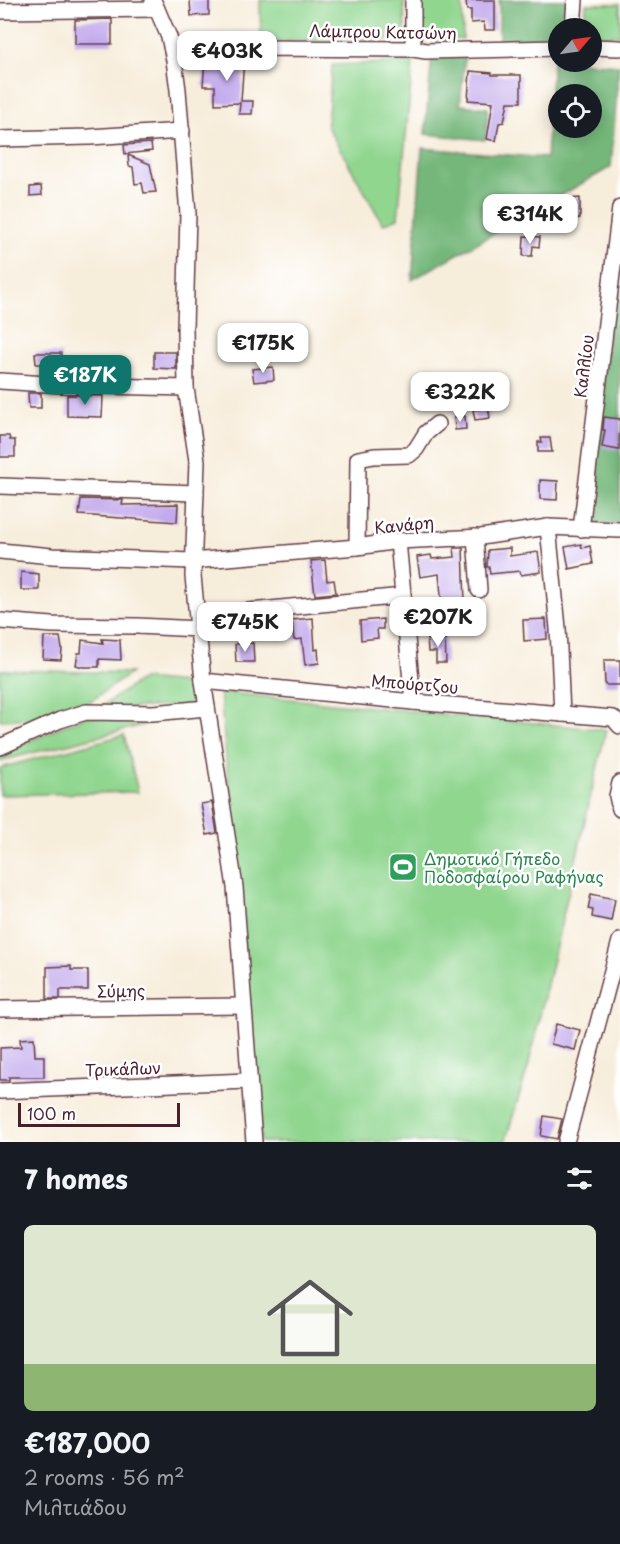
<!DOCTYPE html>
<html lang="en">
<head>
<meta charset="utf-8">
<style>
  body { margin:0; font-family:"Playpen Sans",sans-serif; background:#242831; color:#f1f3f6; height:100vh; display:flex; flex-direction:column; font-size:22px; white-space:nowrap }
  * { box-sizing:border-box; margin:0 }
  p { font-size:20px; color:#9ea1a6 }
  .icon { flex:none; width:33px; height:33px; fill:none; stroke:currentColor; stroke-width:2; stroke-linecap:round; stroke-linejoin:round }
  .map { position:relative; height:1142px; overflow:hidden }
  .side { display:flex; flex-direction:column; background:#171b24; flex:1 }
  .side>* { flex:none }
  .needle { width:39px; rotate:61deg }
  .fabs { position:absolute; left:548px; top:18px; display:grid; gap:12px }
  .fabs a { display:grid; place-items:center; width:54px; height:54px; border-radius:50%; background:#171b24; box-shadow:0 3px 15px #0003; font-size:30px }
  .scale { position:absolute; left:18px; bottom:15px; width:162px; box-sizing:border-box; padding-left:6px; border:3px solid #4a1f2b; border-top:0; font-size:16px; line-height:21px; white-space:nowrap; color:#4a1f2b; -webkit-text-stroke:4px #fff; paint-order:stroke }
  .price { position:absolute; translate:-50% -51px; padding:0 14px; border-radius:12px; background:#fff; color:#222; font-size:20px; line-height:39px; filter:drop-shadow(0 2px 3px #0008) }
  .price::after { content:''; position:absolute; left:50%; top:36px; width:18px; height:14px; margin-left:-9px; background:inherit; clip-path:polygon(0 0,100% 0,50% 100%) }
  .price.current { background:#0f766e; color:#fff }
  ul { padding:0; list-style:none }
  li { display:grid; align-content:center; gap:12px; height:318px; padding:0 24px }
  li span { display:grid; place-items:center; height:186px; border-radius:9px; color:#555 }
  li>.icon { margin-inline-start:auto }
  span .icon { width:108px; height:108px; fill:#fffc; stroke-width:1 }
  li b { font-size:26px }
  h2 { display:flex; justify-content:space-between; align-items:center; height:72px; padding:0 24px; font-size:26px }
  .map>svg:first-child { display:block }
  .green { fill:#90d68f; stroke:#6d7a5d; stroke-width:1.5 }
  .forest { fill:#74b77a; stroke:#5f6b52; stroke-width:1.5; fill-rule:evenodd }
  .building { fill:#c1a7ec }
  .lines { fill:none; stroke-linecap:round; stroke-linejoin:round }
  .minor-casing { stroke:#643e45; stroke-width:18 }
  .minor { stroke:#fff; stroke-width:15 }
  .labels { text-anchor:middle; dominant-baseline:central; stroke-width:5; stroke-linejoin:round; paint-order:stroke }
  .street-label { font-size:16px; fill:#4a1f2b; stroke:#fff }
  .leisure-label { font-size:16px; fill:#27864d; stroke:#fff; text-anchor:start }
</style>
</head>
<body>
<div class="map">
<svg width="620" height="1142" viewBox="0 0 620 1142">
  <rect width="100%" height="100%" fill="#fff"/>
  <filter id="ink" filterUnits="userSpaceOnUse"><feTurbulence type="fractalNoise" baseFrequency=".0167" numOctaves="2"/><feDisplacementMap in="SourceGraphic" scale="12" xChannelSelector="R" yChannelSelector="G"/><feConvolveMatrix kernelMatrix="1 2 1 2 8 2 1 2 1" color-interpolation-filters="sRGB"/></filter>
  <filter id="wash" filterUnits="userSpaceOnUse"><feTurbulence type="fractalNoise" baseFrequency=".008" numOctaves="4" result="noise"/><feDisplacementMap in="SourceGraphic" scale="24" xChannelSelector="R" yChannelSelector="G"/><feGaussianBlur stdDeviation="1.35" result="paint"/><feColorMatrix in="noise" values="0 0 0 0 0 0 0 0 0 0 0 0 0 0 0 0 0 1.4 0 .05"/><feComposite in="paint" operator="in"/></filter>
  <g filter="url(#wash)">
    <rect width="100%" height="100%" fill="#f7eddb"/>
    <g class="green">
      <polygon points="260,0 404,0 405,39 261,42"/>
      <polygon points="419,0 462,0 463,39 419,40"/>
      <polygon points="586,4 620,4 620,35 591,36 591,28 586,28"/>
      <polygon points="413,62 398,218 383,224 327,126 332,65"/>
      <polygon points="0,670 131,673 82,707 46,718 0,720"/>
      <polygon points="142,679 196,684 198,705 98,709"/>
      <polygon points="220,692 606,730 528,1067 505,1142 261,1142"/>
      <polygon points="86,716 171,718 0,761 0,754"/>
      <polygon points="124,735 138,792 0,795 0,768"/>
    </g>
    <g class="forest">
      <polygon points="499,0 566,0 565,28 558,28 558,41 499,41"/>
      <polygon points="432,54 465,57 460,105 488,108 485,140 425,134"/>
      <path d="M 553,60 L 619,65 L 611,167 L 412,280 L 422,148 L 546,158 ZM 591,94 L 591,128 L 558,128 L 558,94 Z"/>
      <polygon points="620,233 620,524 585,525"/>
    </g>
    <g id="blocks">
      <g class="building">
        <polygon points="190,0 209,0 209,15 191,16"/>
        <polygon points="466,0 495,0 495,30 485,30 484,22 471,23 471,10 467,10"/>
        <polygon points="112,19 112,44 75,44 75,20"/>
        <polygon points="244,58 241,101 253,101 252,114 239,114 240,103 215,104 215,86 203,86 205,59"/>
        <polygon points="470,71 492,73 492,75 521,75 521,102 508,102 504,122 499,123 496,141 487,139 493,102 468,100"/>
        <polygon points="151,143 152,151 125,154 124,145"/>
        <polygon points="128,155 150,164 156,192 144,193 142,183 135,184 133,167 129,166"/>
        <polygon points="41,186 42,195 30,196 30,187"/>
        <polygon points="580,198 580,218 564,220 567,199"/>
        <polygon points="524,236 540,237 539,247 533,246 532,256 523,256"/>
        <polygon points="154,352 176,352 176,369 154,368"/>
        <polygon points="35,353 61,353 61,372 43,373 43,364 36,364"/>
        <polygon points="273,367 274,380 254,382 252,369"/>
        <polygon points="28,393 41,393 41,408 29,408"/>
        <polygon points="67,395 103,396 102,417 67,416"/>
        <polygon points="488,407 490,418 475,420 473,410"/>
        <polygon points="465,416 466,429 455,430 454,417"/>
        <polygon points="604,417 620,419 619,450 602,447 605,430 603,430"/>
        <polygon points="0,436 9,436 10,440 15,440 15,457 0,457"/>
        <polygon points="541,438 550,438 552,452 538,452 538,442 542,442"/>
        <polygon points="540,480 558,481 557,500 540,499"/>
        <polygon points="81,499 123,500 122,505 178,504 177,522 79,515"/>
        <polygon points="581,544 582,548 590,546 593,564 569,569 565,547"/>
        <polygon points="454,548 463,548 465,603 442,605 439,574 420,577 417,557 431,555 432,559 455,557"/>
        <polygon points="510,548 510,556 538,552 541,572 521,575 520,571 490,574 489,567 487,567 488,550"/>
        <polygon points="325,560 327,581 334,580 336,593 315,595 311,561"/>
        <polygon points="21,572 39,574 39,590 21,590"/>
        <polygon points="313,618 315,650 318,649 319,663 305,665 302,639 294,640 292,620"/>
        <polygon points="383,619 383,629 377,629 378,638 361,640 360,621"/>
        <polygon points="546,619 547,639 524,641 523,620"/>
        <polygon points="445,636 446,663 436,663 436,652 428,652 427,637"/>
        <polygon points="44,637 60,637 62,649 61,660 43,659"/>
        <polygon points="102,639 120,640 121,660 99,659 99,667 83,667 76,665 78,653 81,653 82,640 103,643"/>
        <polygon points="253,643 254,662 236,662 235,644"/>
        <polygon points="604,660 620,660 620,685 605,685"/>
        <polygon points="212,802 217,833 207,835 201,804"/>
        <polygon points="591,894 615,899 611,921 592,917 593,910 588,909"/>
        <polygon points="71,966 71,970 88,970 88,990 60,990 60,999 47,999 47,967"/>
        <polygon points="556,1024 580,1030 575,1050 551,1044"/>
        <polygon points="34,1038 35,1056 44,1056 44,1077 9,1077 9,1080 0,1080 0,1048 21,1047 20,1039"/>
        <polygon points="544,1116 562,1119 557,1139 541,1136"/>
      </g>
    </g>
  </g>
  <g filter="url(#ink)">
    <use href="#blocks" fill-opacity="0" stroke="#643e45" stroke-width="1.5"/>
    <g class="lines">
      <g class="minor-casing">
        <g id="minor">
          <polyline points="153,0 169,37 174,60 178,90 188,214 185,328 186,388 197,461 193,576 203,681 235,887 254,1142"/>
          <polyline points="0,11 157,9"/>
          <polyline points="573,28 575,0"/>
          <polyline points="591,47 620,48"/>
          <polyline points="413,49 413,0"/>
          <polyline points="172,50 258,48 413,49 426,51 558,48"/>
          <polyline points="0,139 90,137 182,131"/>
          <polyline points="0,381 62,385 186,388"/>
          <polyline points="0,486 196,493"/>
          <polyline points="548,527 558,628 562,714"/>
          <polyline points="581,529 620,208"/>
          <polyline points="475,537 479,590"/>
          <polyline points="398,541 413,702"/>
          <polyline points="357,547 358,459 374,456 409,455 416,449 426,433 437,424"/>
          <polyline points="0,551 52,556 192,561 357,547 398,541 481,537 548,527 620,530"/>
          <polyline points="198,616 403,596"/>
          <polyline points="0,621 52,625 137,626 199,629"/>
          <polyline points="203,681 413,702 613,718 620,726"/>
          <polyline points="0,747 60,720 86,712 153,713 207,708"/>
          <polyline points="620,783 617,796 620,809"/>
          <polyline points="0,1009 243,1006"/>
          <polyline points="0,1091 248,1081"/>
          <polyline points="566,1142 620,941"/>
        </g>
      </g>
      <use href="#minor" class="minor"/>
    </g>
  </g>
  <defs>
    <g id="stadium-square" transform="scale(1.5)"><rect x="-9" y="-9" width="18" height="18" rx="4" fill="#2e9e5b" stroke="#fff"/><path d="M0-5a6.5 5 0 1 0 0 10a6.5 5 0 1 0 0-10ZM-3.5-1.8h7v3.6h-7Z" fill="#fff"/></g>
  </defs>
  <g fill-rule="evenodd">
    <use href="#stadium-square" x="403" y="867"/>
  </g>
  <g class="labels">
    <g class="street-label">
      <text transform="translate(383 31) rotate(1)">Λάμπρου Κατσώνη</text>
      <text transform="translate(583 366) rotate(-83)">Καλλίου</text>
      <text transform="translate(404 524) rotate(-6)">Κανάρη</text>
      <text transform="translate(415 683) rotate(5)">Μπούρτζου</text>
      <text transform="translate(121 990) rotate(-1)">Σύμης</text>
      <text transform="translate(123 1068) rotate(-2)">Τρικάλων</text>
    </g>
    <g class="leisure-label">
      <text x="424" y="858">Δημοτικό Γήπεδο<tspan x="424" dy="18">Ποδοσφαίρου Ραφήνας</tspan></text>
    </g>
  </g>
</svg>
<div class="fabs">
<a><svg class="needle" viewBox="-14 -14 28 28"><path d="M0-13l5 13h-10z" fill="#e53935"/><path d="M0 13l5-13h-10z" fill="#9ea1a6"/></svg></a>
<a><svg class="icon" aria-label="locate" viewBox="0 0 24 24"><circle cx="12" cy="12" r="6"/><path d="M12 2v4M12 18v4M2 12h4M18 12h4"/></svg></a>
</div>
<div class="scale">100 m</div>
<b class="price" style="left:227px;top:82px">€403K</b>
<b class="price" style="left:530px;top:245px">€314K</b>
<b class="price" style="left:263px;top:374px">€175K</b>
<b class="price current" style="left:85px;top:406px">€187K</b>
<b class="price" style="left:460px;top:423px">€322K</b>
<b class="price" style="left:438px;top:648px">€207K</b>
<b class="price" style="left:245px;top:653px">€745K</b>
</div>
<section class="side">
<h2>7 homes<svg class="icon" aria-label="filters" viewBox="0 0 24 24"><path d="M4 7h16M4 17h16"/><circle cx="9" cy="7" r="2"/><circle cx="15" cy="17" r="2"/></svg></h2>
<ul>
<li><span style="background:linear-gradient(#dfe7d0 75%,#8fb573 0)"><svg class="icon" aria-label="home" viewBox="0 0 24 24"><path d="M3 11l9-7 9 7M6 9v11h12V9"/></svg></span><div><b>€187,000</b><p>2 rooms · 56 m²</p><p>Μιλτιάδου</p></div></li>
</ul>
</section>
</body>
</html>
